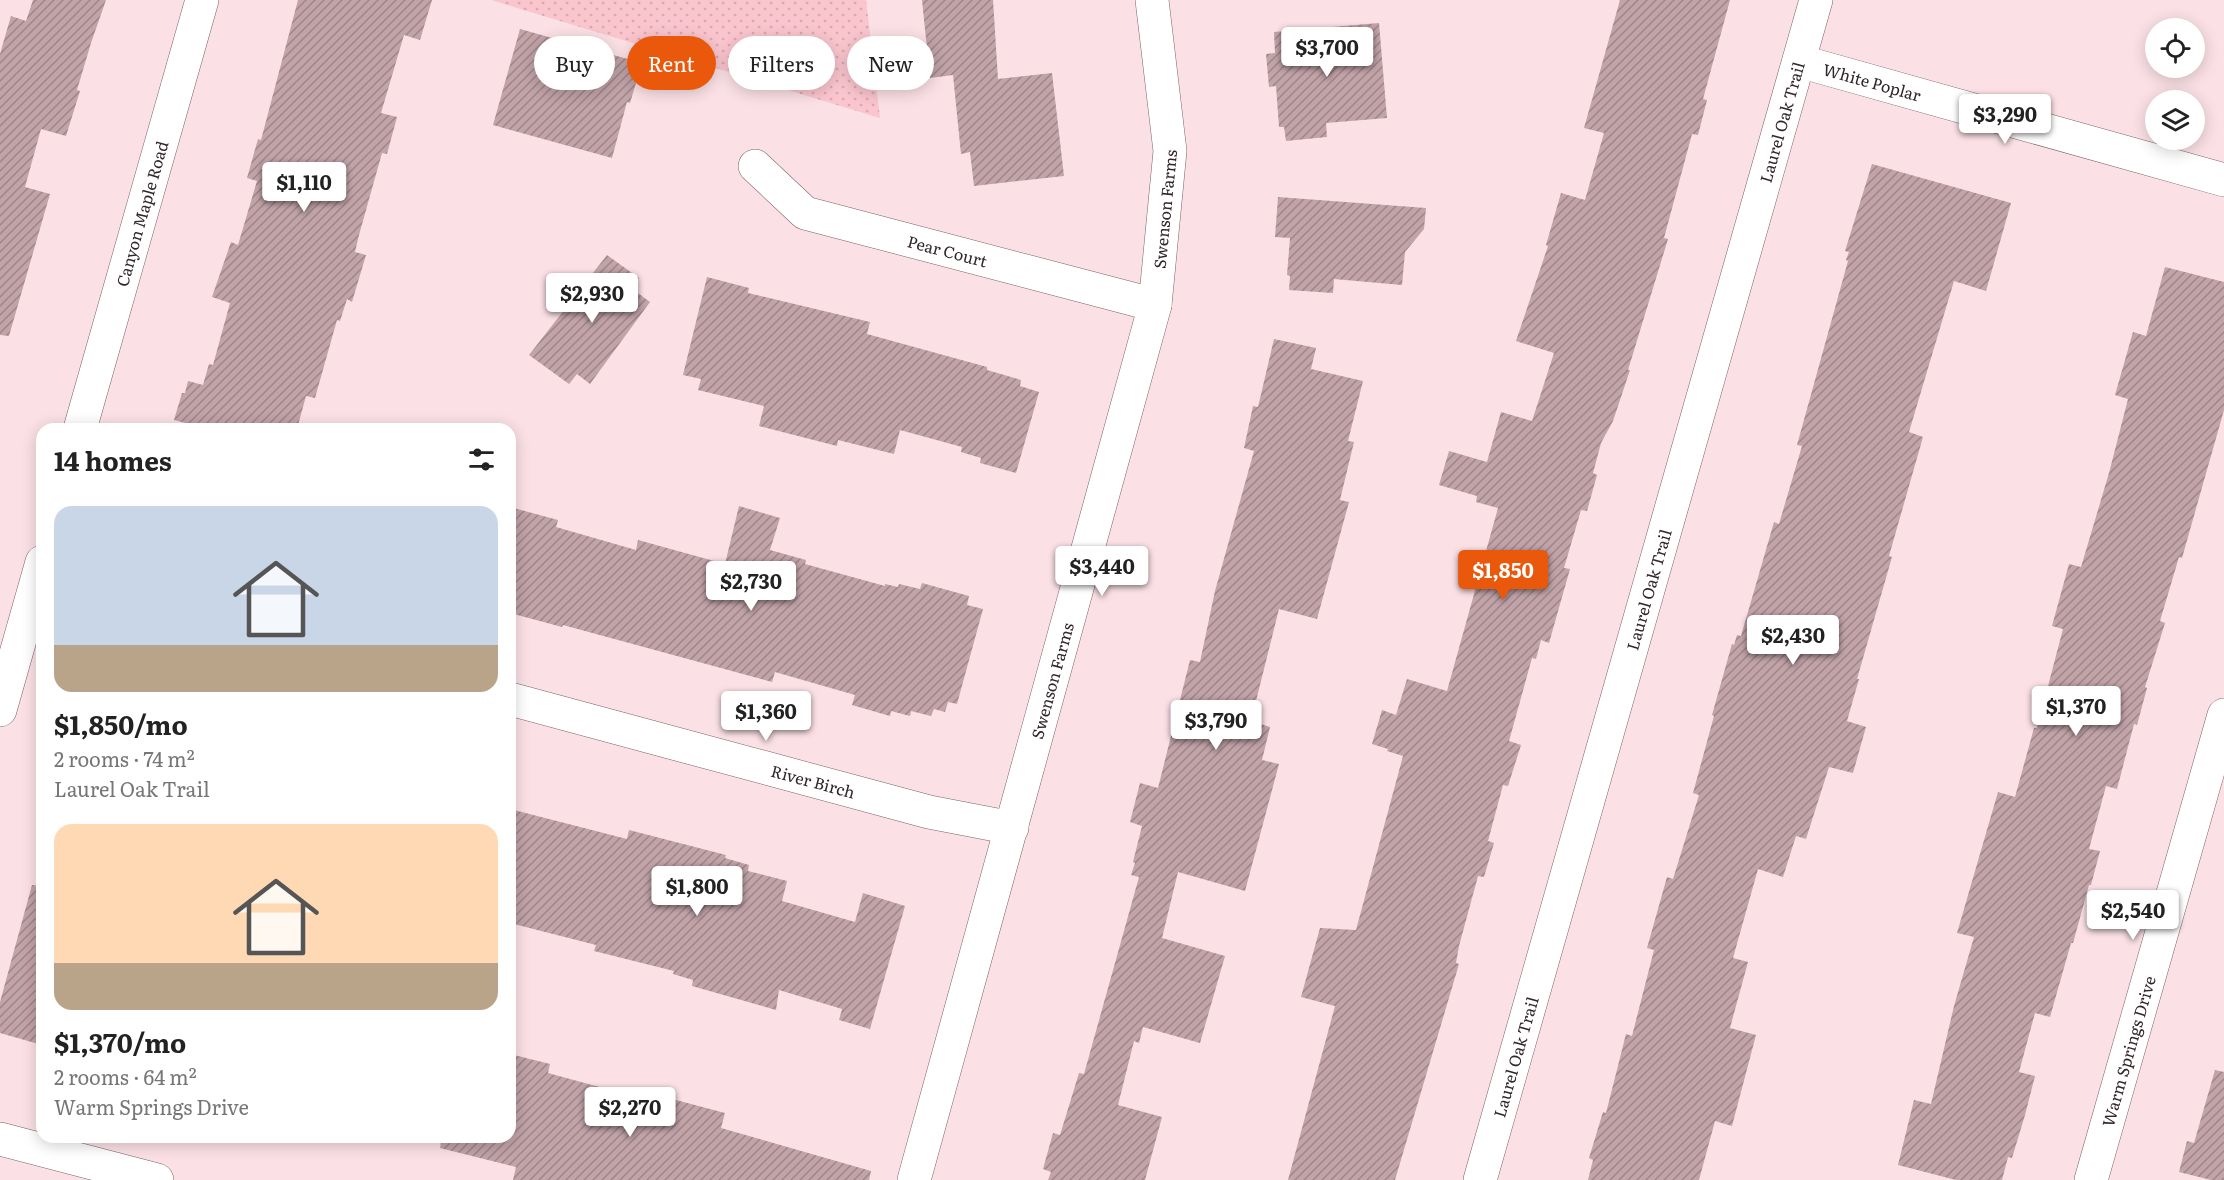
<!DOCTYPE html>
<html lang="en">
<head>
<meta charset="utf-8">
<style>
  body { margin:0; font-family:Literata,serif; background:#f6f6f6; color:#222; height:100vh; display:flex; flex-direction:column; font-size:22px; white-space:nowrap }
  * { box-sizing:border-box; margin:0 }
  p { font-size:20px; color:#767676 }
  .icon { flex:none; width:33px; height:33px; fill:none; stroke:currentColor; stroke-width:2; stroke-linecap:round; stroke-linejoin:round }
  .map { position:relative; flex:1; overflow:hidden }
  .panel { position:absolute; left:36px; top:423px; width:480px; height:720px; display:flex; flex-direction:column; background:#fff; border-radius:18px; box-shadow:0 3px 15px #0003 }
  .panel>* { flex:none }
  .banner { position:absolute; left:534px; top:36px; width:570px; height:54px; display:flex; gap:12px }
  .fabs { position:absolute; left:2145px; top:18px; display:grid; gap:12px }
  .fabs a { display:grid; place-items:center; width:60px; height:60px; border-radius:50%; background:#fff; box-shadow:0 3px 15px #0003; font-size:30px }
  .price { position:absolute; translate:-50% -51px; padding:0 14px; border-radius:6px; background:#fff; color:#222; font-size:20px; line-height:39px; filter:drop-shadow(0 2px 3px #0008) }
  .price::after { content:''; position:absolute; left:50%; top:36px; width:18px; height:14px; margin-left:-9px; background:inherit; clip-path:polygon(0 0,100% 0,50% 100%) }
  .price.current { background:#ea580c; color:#fff }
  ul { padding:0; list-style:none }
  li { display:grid; align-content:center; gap:12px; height:318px; padding:0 18px }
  li span { display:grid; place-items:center; height:186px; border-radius:18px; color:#555 }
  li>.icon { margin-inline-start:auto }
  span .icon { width:108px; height:108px; fill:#fffc; stroke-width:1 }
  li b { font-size:26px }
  h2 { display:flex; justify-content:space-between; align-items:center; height:72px; padding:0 18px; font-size:26px }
  .tag { padding:0 21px; border-radius:27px; background:#fff; box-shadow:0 3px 15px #0003; font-size:21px; line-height:54px }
  .tag.current { background:#ea580c; color:#fff }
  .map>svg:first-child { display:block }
  .park { fill:url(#park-dots) }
  .building { fill:url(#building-hatch) }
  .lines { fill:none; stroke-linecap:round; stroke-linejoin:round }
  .minor-casing { stroke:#7d6165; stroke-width:34 }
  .minor { stroke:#fff; stroke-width:33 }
  .labels { text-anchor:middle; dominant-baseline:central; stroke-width:4.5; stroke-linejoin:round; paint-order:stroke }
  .street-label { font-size:16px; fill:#312628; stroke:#fff }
</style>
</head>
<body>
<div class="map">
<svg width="2224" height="1180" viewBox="0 0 2224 1180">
  <defs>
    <pattern id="park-dots" width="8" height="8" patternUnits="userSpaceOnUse" patternTransform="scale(1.5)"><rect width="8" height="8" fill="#fbc5ce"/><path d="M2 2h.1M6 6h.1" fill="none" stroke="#d8a9b1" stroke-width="1.8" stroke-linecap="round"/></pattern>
    <pattern id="building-hatch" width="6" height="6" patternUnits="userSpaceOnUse" patternTransform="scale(1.5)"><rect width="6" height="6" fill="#c1a3a8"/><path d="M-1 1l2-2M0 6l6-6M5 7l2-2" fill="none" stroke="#9d8589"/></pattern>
  </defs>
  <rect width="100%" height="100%" fill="#fbe1e5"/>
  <polygon class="park" points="491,0 866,0 880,118"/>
  <g class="building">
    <polygon points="33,0 106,0 91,43 77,90 80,91 66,136 41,129 25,187 50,194 9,336 0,335 0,54 11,16 26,21"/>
    <polygon points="298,0 432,0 420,40 404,35 381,113 397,117 387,154 382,153 359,235 355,252 366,255 352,302 347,299 340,321 337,320 315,398 306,396 297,429 208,429 174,420 182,393 185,393 188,381 203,385 209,364 213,365 230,303 212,297 231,242 238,245 257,181 247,178 258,139 261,140"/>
    <polygon points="922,0 993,0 998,79 1052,73 1064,176 974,186 970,152 961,154 953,75 930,78"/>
    <polygon points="1620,0 1730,0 1703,99 1707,100 1698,135 1692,134 1664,238 1668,239 1628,370 1630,370 1613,421 1601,443 1593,473 1597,475 1587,511 1581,510 1564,568 1570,569 1549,643 1541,640 1536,659 1532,658 1509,741 1521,745 1508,786 1503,785 1488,841 1494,843 1484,877 1478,876 1459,946 1456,963 1459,964 1395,1180 1288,1180 1335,1006 1301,997 1320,928 1356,930 1403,756 1387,751 1388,749 1372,744 1382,710 1396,715 1407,679 1447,691 1498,508 1476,502 1477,496 1439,485 1449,451 1487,462 1501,412 1532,421 1554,353 1516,341 1548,246 1546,245 1561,193 1585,200 1604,133 1584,128"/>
    <polygon points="1379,23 1387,118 1326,123 1327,137 1286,141 1284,127 1279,127 1276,86 1269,87 1266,54 1275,53 1274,32"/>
    <polygon points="520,29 642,63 630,103 627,102 612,158 493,125"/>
    <polygon points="1872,164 2011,203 1986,291 1954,281 1909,432 1923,437 1889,556 1892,557 1857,679 1859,679 1847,721 1866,727 1853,773 1829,767 1806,839 1796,836 1783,877 1758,869 1733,958 1748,962 1730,1028 1756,1035 1732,1126 1715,1121 1699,1180 1588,1180 1593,1160 1589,1158 1603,1112 1606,1113 1626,1034 1632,1036 1654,950 1647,948 1667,877 1673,879 1699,795 1693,793 1714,716 1712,715 1732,644 1734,645 1737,635 1741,636 1774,522 1779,524 1802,446 1797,445 1848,261 1846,260 1849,252 1845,251"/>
    <polygon points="1278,197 1426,208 1424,229 1405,252 1402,285 1334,279 1333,293 1289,290 1290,276 1287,275 1290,238 1275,237"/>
    <polygon points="607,255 639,278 631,288 650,302 590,384 577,374 569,384 529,355"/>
    <polygon points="2165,267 2224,282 2224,410 2182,558 2179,557 2160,621 2165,623 2145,687 2147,688 2137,725 2134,724 2117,789 2106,786 2089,849 2100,851 2091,885 2089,885 2073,943 2071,943 2050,1017 2035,1013 2019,1072 2035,1076 2025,1115 2012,1158 2008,1157 2002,1180 1956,1180 1898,1165 1914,1100 1931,1104 1954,1006 1974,937 1957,933 1998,792 2015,797 2034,728 2037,728 2063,629 2052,626 2069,564 2081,567 2109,473 2128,399 2115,395 2133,332 2146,336"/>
    <polygon points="707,277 749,288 748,293 870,322 867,334 987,367 987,370 1021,380 1020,386 1039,392 1016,473 980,463 981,458 961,452 962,447 900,430 894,454 838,440 837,446 759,426 764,406 698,390 701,379 683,375"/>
    <polygon points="1274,339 1316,348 1311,369 1363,381 1348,441 1354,442 1340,500 1349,502 1317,619 1279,609 1251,721 1270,727 1262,760 1279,764 1245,891 1178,872 1162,938 1225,956 1200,1043 1143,1027 1139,1043 1134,1041 1118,1105 1162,1117 1145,1180 1048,1180 1051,1172 1043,1169 1053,1133 1060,1135 1079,1073 1084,1074 1139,877 1131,875 1135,863 1133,862 1142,826 1130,822 1140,783 1158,788 1190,660 1200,662 1215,591 1254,451 1244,448 1253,406 1258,407"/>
    <polygon points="739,506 780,518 770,550 806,560 805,564 885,586 885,584 898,587 899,584 920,589 922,583 969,596 967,605 983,609 957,704 948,702 945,712 934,709 931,716 911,711 910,716 891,711 890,716 852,705 855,695 775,672 772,682 563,625 562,627 510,613 510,507 558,520 556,527 636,550 638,540 725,564"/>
    <polygon points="510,809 627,839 629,830 726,855 725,858 749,865 748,871 787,881 782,901 855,922 863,893 905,906 870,1029 839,1020 842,1009 779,990 776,1010 692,986 693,980 673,974 674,971 594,951 596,945 510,923"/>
    <polygon points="32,885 42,886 42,1045 0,1033 0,1002"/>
    <polygon points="510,1054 550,1064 548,1073 625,1094 627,1087 725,1113 721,1128 871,1171 869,1180 513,1180 516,1167 440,1148 442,1137 510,1137"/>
    <polygon points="2215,1070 2224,1072 2224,1180 2211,1180 2179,1172 2187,1141 2194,1143"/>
  </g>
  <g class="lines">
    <g class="minor-casing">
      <g id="minor">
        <path id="s1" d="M 1799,61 L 2224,180"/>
        <path id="s2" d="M 755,166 L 805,213 L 1155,305"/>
        <path id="s3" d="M 80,429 L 202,0"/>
        <path id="s4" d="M 510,699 L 929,812 L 1012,828"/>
        <polyline points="0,710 42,562"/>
        <polyline points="0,1139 157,1180"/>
        <path id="s5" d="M 914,1180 L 1155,305 L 1170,151 L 1152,0"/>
        <path id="s6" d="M 1480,1180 L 1816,0"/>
        <path id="s7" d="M 2091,1180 L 2224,715"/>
      </g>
    </g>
    <use href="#minor" class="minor"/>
  </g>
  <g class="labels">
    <g class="street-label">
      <text stroke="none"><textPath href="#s1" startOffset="76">White Poplar</textPath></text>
      <text stroke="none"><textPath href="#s6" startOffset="1100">Laurel Oak Trail</textPath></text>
      <text stroke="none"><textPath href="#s5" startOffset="1004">Swenson Farms</textPath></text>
      <text stroke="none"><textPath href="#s3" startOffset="224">Canyon Maple Road</textPath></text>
      <text stroke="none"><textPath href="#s2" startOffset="216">Pear Court</textPath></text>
      <text stroke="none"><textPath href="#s6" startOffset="614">Laurel Oak Trail</textPath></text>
      <text stroke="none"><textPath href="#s5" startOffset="518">Swenson Farms</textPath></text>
      <text stroke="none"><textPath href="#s4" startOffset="314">River Birch</textPath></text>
      <text stroke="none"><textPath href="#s7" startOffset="134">Warm Springs Drive</textPath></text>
      <text stroke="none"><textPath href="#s6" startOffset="128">Laurel Oak Trail</textPath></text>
    </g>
  </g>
</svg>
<div class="fabs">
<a><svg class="icon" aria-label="locate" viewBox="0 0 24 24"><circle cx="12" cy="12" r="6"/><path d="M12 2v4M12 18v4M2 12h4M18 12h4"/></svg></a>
<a><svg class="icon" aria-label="layers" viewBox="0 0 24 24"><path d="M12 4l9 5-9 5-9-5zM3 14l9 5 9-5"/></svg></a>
</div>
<b class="price" style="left:1327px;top:78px">$3,700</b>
<b class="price" style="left:2005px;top:145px">$3,290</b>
<b class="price" style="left:304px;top:213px">$1,110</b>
<b class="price" style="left:592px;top:324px">$2,930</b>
<b class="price" style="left:1102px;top:597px">$3,440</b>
<b class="price current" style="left:1503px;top:601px">$1,850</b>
<b class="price" style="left:751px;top:612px">$2,730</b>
<b class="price" style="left:1793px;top:666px">$2,430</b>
<b class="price" style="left:2076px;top:737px">$1,370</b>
<b class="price" style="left:766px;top:742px">$1,360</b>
<b class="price" style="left:1216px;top:751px">$3,790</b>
<b class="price" style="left:697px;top:917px">$1,800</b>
<b class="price" style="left:2133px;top:941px">$2,540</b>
<b class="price" style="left:630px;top:1138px">$2,270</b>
<div class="banner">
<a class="tag">Buy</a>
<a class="tag current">Rent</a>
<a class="tag">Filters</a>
<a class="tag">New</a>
</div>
<section class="panel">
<h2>14 homes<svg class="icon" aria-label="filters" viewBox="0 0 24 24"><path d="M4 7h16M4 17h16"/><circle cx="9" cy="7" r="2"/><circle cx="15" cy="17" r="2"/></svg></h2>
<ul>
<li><span style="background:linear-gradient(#c9d6e8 75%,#b9a48a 0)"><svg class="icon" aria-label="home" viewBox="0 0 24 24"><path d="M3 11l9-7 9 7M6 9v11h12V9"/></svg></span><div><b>$1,850/mo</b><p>2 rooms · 74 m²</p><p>Laurel Oak Trail</p></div></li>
<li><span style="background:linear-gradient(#ffd9b3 75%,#b9a48a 0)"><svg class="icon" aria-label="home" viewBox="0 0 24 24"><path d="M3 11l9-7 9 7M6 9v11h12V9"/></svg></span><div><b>$1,370/mo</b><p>2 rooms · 64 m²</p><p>Warm Springs Drive</p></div></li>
</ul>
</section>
</div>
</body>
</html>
